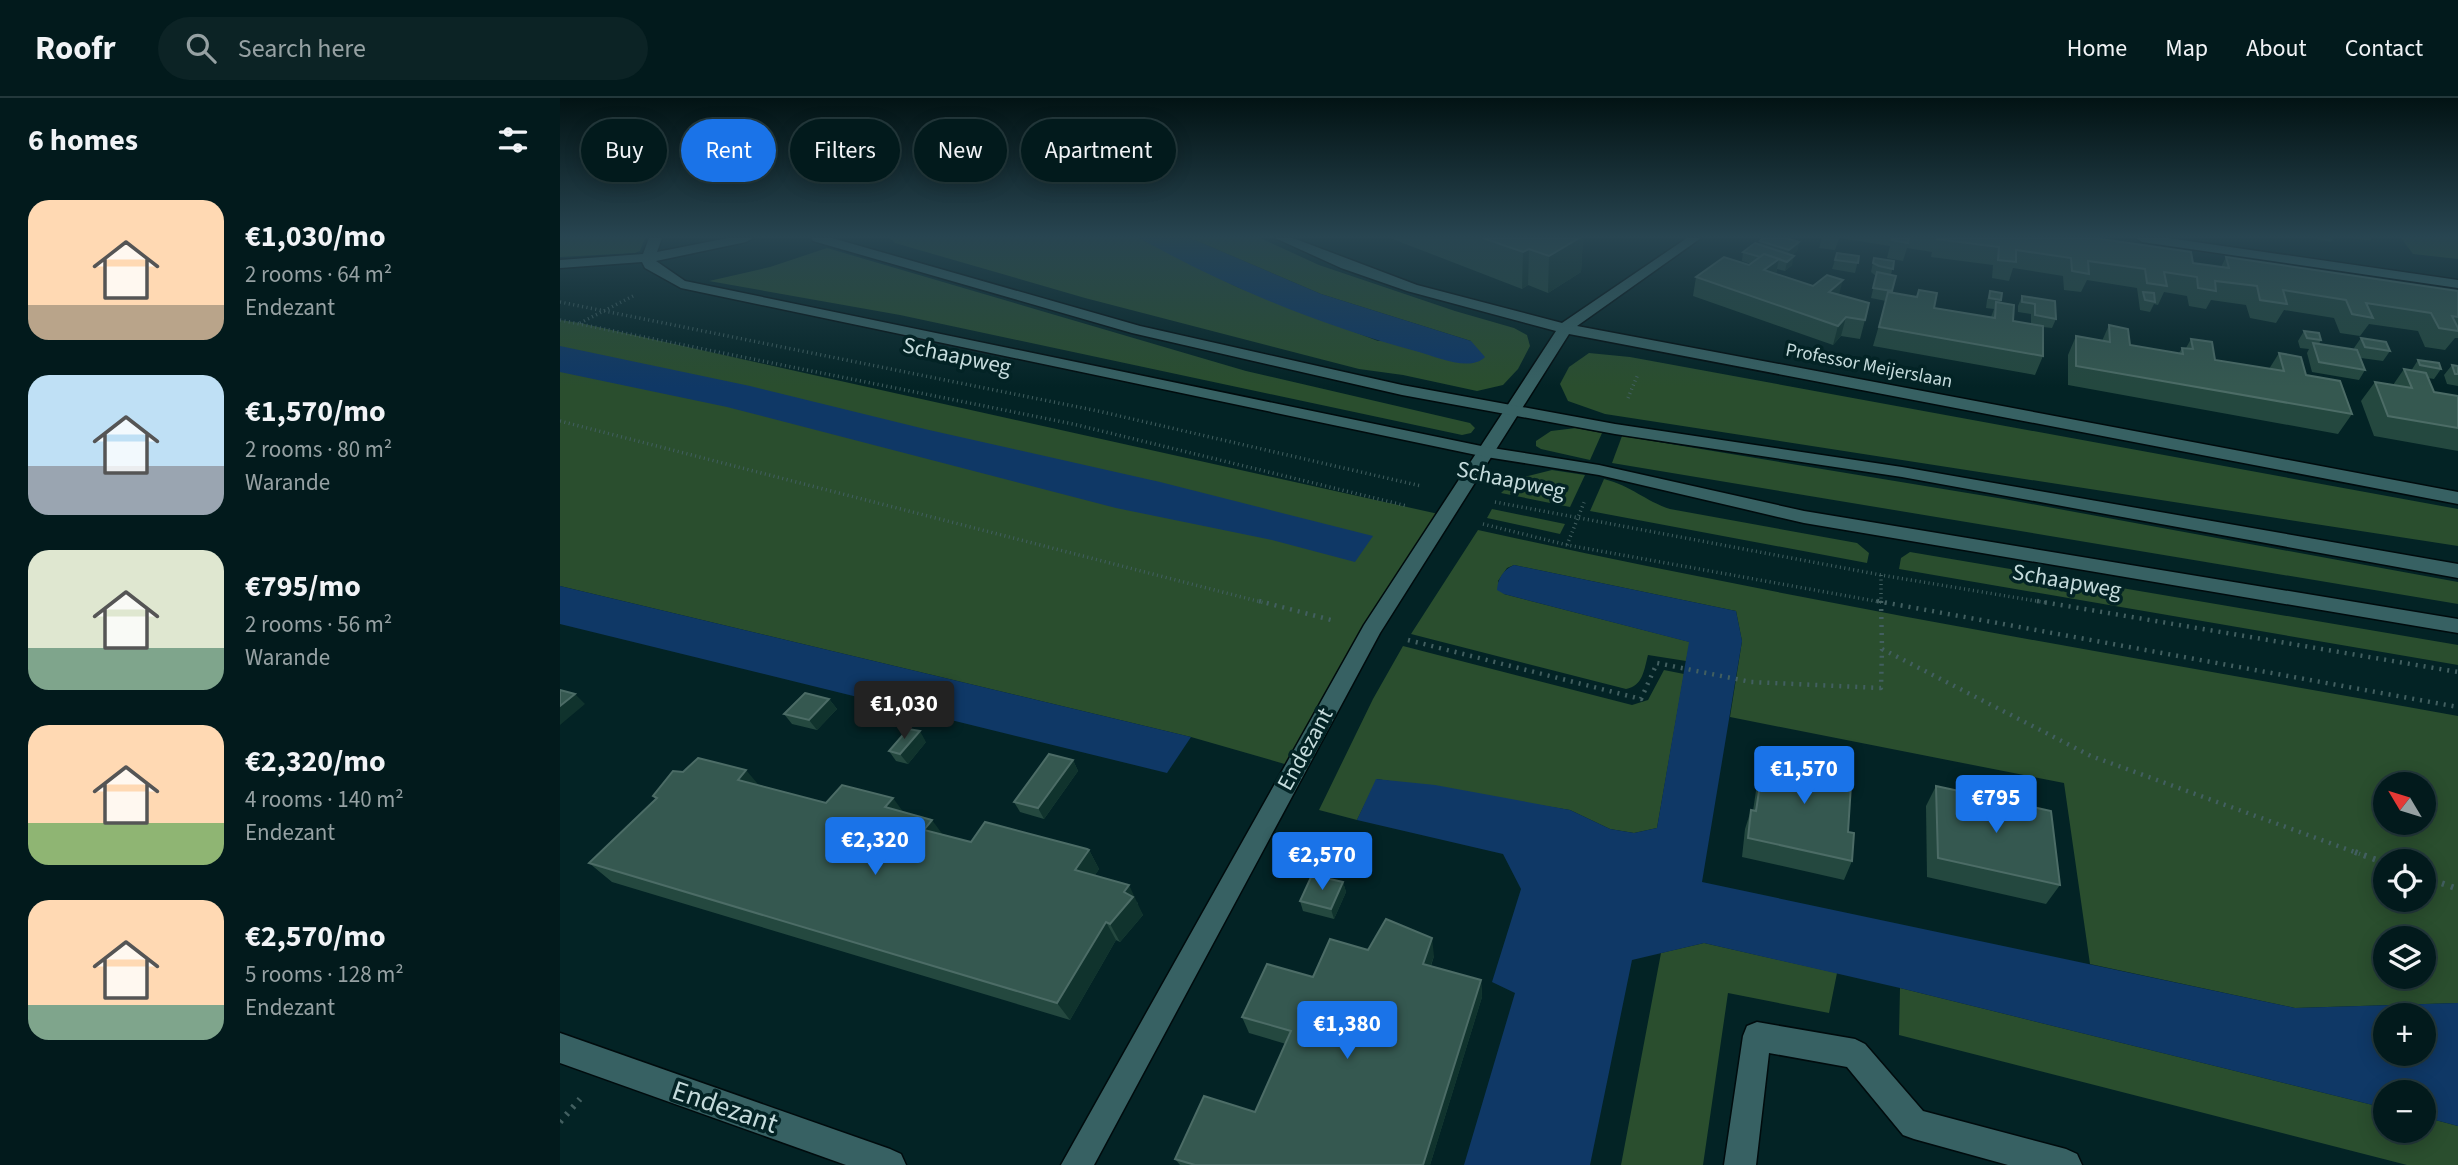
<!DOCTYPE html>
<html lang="en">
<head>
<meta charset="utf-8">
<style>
  body { margin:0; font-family:"Source Sans 3",sans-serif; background:#0c2325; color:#f1f3f6; height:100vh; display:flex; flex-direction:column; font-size:26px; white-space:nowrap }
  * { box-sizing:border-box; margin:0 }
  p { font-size:23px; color:#96a1a3 }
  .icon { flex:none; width:38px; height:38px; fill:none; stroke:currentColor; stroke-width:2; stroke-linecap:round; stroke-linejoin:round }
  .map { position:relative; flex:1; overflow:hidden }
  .drawer { display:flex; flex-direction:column; background:#021a1c; width:560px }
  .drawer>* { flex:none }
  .guide { position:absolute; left:21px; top:21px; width:665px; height:63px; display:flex; gap:14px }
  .needle { width:46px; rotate:308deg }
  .tools { position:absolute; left:1813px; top:674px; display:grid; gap:14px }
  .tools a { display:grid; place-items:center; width:63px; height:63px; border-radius:50%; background:#021a1c; box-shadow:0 4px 18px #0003,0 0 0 2px #23383b; font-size:35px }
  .price { position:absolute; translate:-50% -60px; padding:0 16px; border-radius:7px; background:#1a73e8; color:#fff; font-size:23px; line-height:46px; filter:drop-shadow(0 2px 4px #0008) }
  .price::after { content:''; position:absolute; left:50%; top:42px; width:21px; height:16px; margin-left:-10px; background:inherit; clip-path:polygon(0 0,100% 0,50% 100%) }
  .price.current { background:#222; color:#fff }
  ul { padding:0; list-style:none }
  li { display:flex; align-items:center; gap:21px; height:175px; padding:0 28px }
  li span { display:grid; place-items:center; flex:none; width:196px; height:140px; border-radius:21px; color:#555 }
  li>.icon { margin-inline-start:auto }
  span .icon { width:84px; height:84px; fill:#fffc; stroke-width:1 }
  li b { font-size:30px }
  h2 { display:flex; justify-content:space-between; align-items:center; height:84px; padding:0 28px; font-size:30px }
  .tag { padding:0 24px; border-radius:32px; background:#021a1c; box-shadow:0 4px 18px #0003,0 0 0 2px #23383b; font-size:24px; line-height:63px }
  .tag.current { background:#1a73e8; color:#fff }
  header { display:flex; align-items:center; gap:42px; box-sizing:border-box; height:98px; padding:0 35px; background:#021a1c; border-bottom:2px solid #23383b }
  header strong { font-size:33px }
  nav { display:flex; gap:38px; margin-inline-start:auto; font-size:24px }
  .search { width:490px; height:63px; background:#0c2325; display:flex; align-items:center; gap:18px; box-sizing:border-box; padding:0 24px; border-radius:38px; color:#96a1a3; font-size:26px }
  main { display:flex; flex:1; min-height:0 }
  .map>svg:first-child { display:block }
  .green { fill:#2a4e2e; fill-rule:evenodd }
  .water { fill:#0f3866; fill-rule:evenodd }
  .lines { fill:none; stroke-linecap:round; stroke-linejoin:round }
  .minor-casing { stroke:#000b0d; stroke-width:3 }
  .tertiary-casing { stroke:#000b0d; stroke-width:3 }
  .path-far2 { stroke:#425f60; stroke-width:3.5; stroke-dasharray:1 3.5; stroke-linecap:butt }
  .path-far1 { stroke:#425f60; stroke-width:4.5; stroke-dasharray:2 6; stroke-linecap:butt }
  .path { stroke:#425f60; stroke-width:6; stroke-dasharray:2.5 7; stroke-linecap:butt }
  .minor { fill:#376163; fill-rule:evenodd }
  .tertiary { fill:#376163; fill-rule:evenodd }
  .wall { fill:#24483f }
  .shaded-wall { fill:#10332d }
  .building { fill:#355850; stroke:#4c6c66; stroke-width:2 }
  .labels { text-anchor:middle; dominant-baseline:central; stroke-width:7; stroke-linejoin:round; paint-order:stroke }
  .far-street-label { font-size:19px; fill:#c5dbdc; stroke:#032325 }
  .street-label { font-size:23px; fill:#c5dbdc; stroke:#032325 }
  .near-street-label { font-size:28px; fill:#c5dbdc; stroke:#032325 }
</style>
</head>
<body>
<header>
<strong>Roofr</strong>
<div class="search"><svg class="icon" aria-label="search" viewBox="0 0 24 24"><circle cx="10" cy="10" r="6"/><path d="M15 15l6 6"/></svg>Search here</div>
<nav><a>Home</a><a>Map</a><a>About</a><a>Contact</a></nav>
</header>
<main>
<section class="drawer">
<h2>6 homes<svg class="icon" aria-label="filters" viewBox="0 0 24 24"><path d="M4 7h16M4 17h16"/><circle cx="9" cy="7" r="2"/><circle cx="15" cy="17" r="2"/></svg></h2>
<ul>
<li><span style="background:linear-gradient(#ffd9b3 75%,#b9a48a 0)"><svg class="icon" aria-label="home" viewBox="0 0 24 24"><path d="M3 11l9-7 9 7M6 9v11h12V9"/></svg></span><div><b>€1,030/mo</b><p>2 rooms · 64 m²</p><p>Endezant</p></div></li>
<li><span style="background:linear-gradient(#bfe0f5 65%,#9aa5b1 0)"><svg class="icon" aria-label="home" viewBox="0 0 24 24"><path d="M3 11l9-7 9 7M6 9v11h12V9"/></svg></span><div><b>€1,570/mo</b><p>2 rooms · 80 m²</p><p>Warande</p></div></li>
<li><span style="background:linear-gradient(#dfe7d0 70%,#7fa58c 0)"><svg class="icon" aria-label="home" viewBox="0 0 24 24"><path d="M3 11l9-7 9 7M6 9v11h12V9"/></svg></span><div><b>€795/mo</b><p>2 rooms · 56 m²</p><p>Warande</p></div></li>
<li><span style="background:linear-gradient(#ffd9b3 70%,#8fb573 0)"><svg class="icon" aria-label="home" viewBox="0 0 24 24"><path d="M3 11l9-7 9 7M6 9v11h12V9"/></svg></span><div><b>€2,320/mo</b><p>4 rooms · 140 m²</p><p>Endezant</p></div></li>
<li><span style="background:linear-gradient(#ffd9b3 75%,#7fa58c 0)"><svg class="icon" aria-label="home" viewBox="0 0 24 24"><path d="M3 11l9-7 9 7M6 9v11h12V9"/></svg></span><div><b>€2,570/mo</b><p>5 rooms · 128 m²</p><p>Endezant</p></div></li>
</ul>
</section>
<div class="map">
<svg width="1898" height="1067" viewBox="0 0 1898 1067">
  <rect width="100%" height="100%" fill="#032325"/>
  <g class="green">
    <polygon points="0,140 85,140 80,153 75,155 0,159"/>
    <polygon points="330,140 579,140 677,189 818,243 911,243 761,196 630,140 700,140 759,167 895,213 954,230 967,237 970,248 958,271 943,287 917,293 843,277 799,271 525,200 335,145"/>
    <polygon points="1841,140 1898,140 1898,161 1853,156"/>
    <polygon points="267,150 686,273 910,325 915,330 911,335 902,337 340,217 149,183 210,169"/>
    <polygon points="0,222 20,225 883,417 735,669 631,639 0,488"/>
    <polygon points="1029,255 1070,259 1898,411 1898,448 1045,316 1008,303 1000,286 1009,269"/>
    <polygon points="1016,330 1042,335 1030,362 981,351 976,348 976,343 991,333"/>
    <polygon points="1062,338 1444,401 1898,484 1898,506 1052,365"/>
    <polygon points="992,372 1025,377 1010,409 941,395 956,381"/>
    <path d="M 1044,381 C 1072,388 1085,403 1110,411 L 1297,445 L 1309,455 L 1307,465 L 1030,413 Z"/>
    <polygon points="932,411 1005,426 1000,436 927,420"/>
    <path d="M 918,432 C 1242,504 1571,559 1898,618 L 1898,905 L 1735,910 L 1530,866 L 1504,685 L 1170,619 L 1182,543 L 1176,513 L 954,467 L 947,470 L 938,483 L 944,496 L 1130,544 L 1126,563 L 1088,557 C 1084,572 1083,588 1066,591 L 851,536 ZM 1825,686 L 1864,686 L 1864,724 L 1825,724 ZM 1825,763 L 1864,763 L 1864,802 L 1825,802 ZM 1825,840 L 1864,840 L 1864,878 L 1825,878 Z"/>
    <polygon points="1350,454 1898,547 1898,567 1339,471 1341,460"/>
    <polygon points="843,548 1072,607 1088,602 1104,572 1124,576 1097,730 1074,735 1050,731 1010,712 817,681 797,722 759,712 813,601"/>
    <polygon points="1144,845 1277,875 1269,915 1168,895 1143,1067 1061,1067 1101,855"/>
    <polygon points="1340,890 1825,1010 1825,1032 1864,1032 1864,1019 1898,1028 1898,1067 1847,1067 1339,937"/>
  </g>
  <g class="water">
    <path d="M 579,140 L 630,140 L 761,196 L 911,243 L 925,259 C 910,274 877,259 859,254 C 762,228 667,189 579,140 Z"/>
    <polygon points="0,248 190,288 369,332 600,384 813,438 795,464 712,442 556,410 167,309 0,274"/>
    <path d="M 954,467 L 1176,513 L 1182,543 L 1142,784 L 1735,910 L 1898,905 L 1898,1028 L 1864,1019 L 1864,994 L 1825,994 L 1825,1010 L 1340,890 L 1144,845 L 1072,862 L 1030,1067 L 904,1067 L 955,895 L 932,884 L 961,791 L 943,756 L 797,722 L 816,681 L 875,687 L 1010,712 L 1050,731 L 1074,735 L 1097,730 L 1129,544 L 944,496 L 937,492 C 938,480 943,472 954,467 ZM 1825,917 L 1864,917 L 1864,956 L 1825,956 Z"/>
    <polygon points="0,488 631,639 607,675 0,526"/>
  </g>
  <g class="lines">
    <g class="minor-casing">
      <g id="minor">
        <polygon points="715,140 733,140 857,187 1002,225 1127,140 1141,140 1017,228 1898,394 1898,406 1009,236 820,535 534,1067 501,1067 804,527 996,233 847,193 781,170"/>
        <polygon points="1576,140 1608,140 1898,182 1898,190 1582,144"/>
        <polygon points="1197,924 1295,941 1305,946 1363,1013 1506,1051 1517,1056 1522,1067 1448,1067 1354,1041 1343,1037 1287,969 1209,955 1196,1067 1164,1067 1183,938 1187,928"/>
        <polygon points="0,935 330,1051 341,1056 346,1067 286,1067 0,965"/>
      </g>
    </g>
    <g class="tertiary-casing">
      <g id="tertiary">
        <polygon points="89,140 102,140 97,154 168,140 193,140 186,144 96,163 125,183 926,349 1039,367 1244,413 1898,521 1898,535 1244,425 1039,377 926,359 121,190 85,170 82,164 0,170 0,162 83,156"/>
        <polygon points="251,140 272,140 580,228 842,287 1055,326 1342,369 1898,466 1898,480 1342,379 1055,336 842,297 572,235 253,143"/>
      </g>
    </g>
    <g class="path-far2">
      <polyline points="0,204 538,313 861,388"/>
      <polyline points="0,222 513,326 847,408"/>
      <polyline points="20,225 75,197"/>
      <polyline points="1068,300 1078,276"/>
      <polyline points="0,323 705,505"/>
      <polyline points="935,404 1321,477 1488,505"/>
      <polyline points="923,426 1007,447 1326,505"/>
      <polyline points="1007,447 1025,402"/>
      <polyline points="1321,477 1321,505"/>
    </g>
    <g class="path-far1">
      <polyline points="699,503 775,523"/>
      <polyline points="1317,503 1898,609"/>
      <polyline points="1321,503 1322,551 1531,658 1800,756"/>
      <polyline points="1477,503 1898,574"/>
      <polyline points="848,542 1081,601 1097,565 1191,584 1321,590 1322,551"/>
    </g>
    <g class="path">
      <polyline points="1795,754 1825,765"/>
      <polyline points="1864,779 1898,791"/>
      <polyline points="0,1024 20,1001"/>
    </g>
    <use href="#minor" class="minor"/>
    <use href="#tertiary" class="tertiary"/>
  </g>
  <g class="wall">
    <polygon points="830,140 1023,140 1021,174 988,195 968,187 962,191"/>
    <polygon points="1262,140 1279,140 1275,152 1259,150"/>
    <polygon points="1280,140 1534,140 1633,165 1661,169 1666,159 1898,193 1898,240 1895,240 1885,252 1865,249 1858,233 1809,226 1800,238 1780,235 1774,220 1724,212 1716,225 1690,220 1686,207 1651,202 1646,211 1629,208 1627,198 1604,194 1598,207 1594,206 1590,214 1580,212 1577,190 1527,182 1521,194 1504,192 1503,178 1453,170 1449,183 1432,180 1433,167 1371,159 1372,154 1347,150 1343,163 1327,160 1330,148"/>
    <polygon points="1758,140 1773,140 1771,144 1758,141"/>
    <polygon points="1786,140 1812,140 1810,142"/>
    <polygon points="1200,143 1239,144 1237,153 1232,157 1232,167 1225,173 1217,171 1216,176 1279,196 1305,222 1300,241 1281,238 1273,247 1133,198 1136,179 1189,167 1191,166 1182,163 1183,154 1199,147"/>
    <polygon points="1299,158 1295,175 1272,171 1275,162"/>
    <polygon points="1314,160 1334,163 1331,177 1336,178 1332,195 1374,210 1431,219 1434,211 1426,210 1427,202 1430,193 1441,202 1440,205 1453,223 1471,226 1471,216 1458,214 1458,208 1462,198 1495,203 1496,221 1492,230 1483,229 1483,258 1475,277 1313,248 1326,203 1311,200 1316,178 1311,174"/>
    <polygon points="1549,227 1570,247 1619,255 1622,250 1626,250 1631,241 1655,262 1709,271 1719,255 1792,316 1778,336 1508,287 1508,257 1516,238 1542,243"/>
    <polygon points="1744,233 1761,242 1759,246 1795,252 1794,250 1801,240 1830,253 1823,263 1801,260 1805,272 1799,282 1752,274 1747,255 1749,251 1740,250 1738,243"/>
    <polygon points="1858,262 1881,271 1874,281 1868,280 1874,294 1898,298 1898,353 1814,338 1801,303 1815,284 1833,287 1844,271 1851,273"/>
    <polygon points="1892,267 1898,268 1898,288 1887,286 1884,277"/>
    <polygon points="269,601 277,611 257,632 232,626 224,616"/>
    <polygon points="366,644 348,666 336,663 329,653"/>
    <polygon points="1205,653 1288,734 1292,763 1284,782 1182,759 1185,731 1191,712 1193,713 1199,672"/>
    <polygon points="513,662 518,673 484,721 460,714 454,704"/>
    <polygon points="199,687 266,705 344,714 383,737 411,744 529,752 539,771 535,777 578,805 577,807 583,817 560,844 556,842 510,922 52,784 29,765 96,701 93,698"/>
    <polygon points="1376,688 1500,787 1486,806 1367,779 1366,708"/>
    <polygon points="783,784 786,794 774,821 743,813 740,803"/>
    <polygon points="808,852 874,858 871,868 921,882 922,899 870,1067 620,1067 615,1061 695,1014 726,946 689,935 682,919 753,879"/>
  </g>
  <g class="shaded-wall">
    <polygon points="1019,140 1023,140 1021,174 988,195 989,158"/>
    <polygon points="1239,144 1237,153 1227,161 1229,152"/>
    <polygon points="969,151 968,187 962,191 963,154"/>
    <polygon points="1234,158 1232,167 1225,173 1227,164"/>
    <polygon points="1219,161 1215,179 1204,172"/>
    <polygon points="1283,182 1278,200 1269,194"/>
    <polygon points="1286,219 1281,238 1273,247 1278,228"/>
    <polygon points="15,596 25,606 0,627 0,608"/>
    <polygon points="269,601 277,611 257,632 249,622"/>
    <polygon points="360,633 366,644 348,666 340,656"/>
    <polygon points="513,662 518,673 484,721 478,710"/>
    <polygon points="186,672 203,692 178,682"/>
    <polygon points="333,700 347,719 325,709"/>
    <polygon points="372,722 386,741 364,732"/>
    <polygon points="529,752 539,771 526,791 515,772"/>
    <polygon points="783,784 786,794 774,821 771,811"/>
    <polygon points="569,787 583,817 560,844 550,826"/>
    <polygon points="546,824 556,842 510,922 497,905"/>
    <polygon points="872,840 874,858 865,883 863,866"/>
    <polygon points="921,882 922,899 870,1067 863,1067"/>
  </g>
  <g class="building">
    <polygon points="923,140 1019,140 989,158 969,151 963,154"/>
    <polygon points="1203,140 1226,140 1239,144 1229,152 1200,143"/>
    <polygon points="1333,140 1349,140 1348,145 1332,142"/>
    <polygon points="1377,140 1534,140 1631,154 1633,165 1669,170 1666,159 1898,193 1898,219 1892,218 1898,230 1898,233 1879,230 1871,215 1806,205 1813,220 1792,216 1786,202 1723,192 1727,206 1700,202 1697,188 1655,183 1656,193 1638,190 1637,179 1604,174 1607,188 1587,185 1585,171 1528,163 1529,176 1512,173 1511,160 1456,152 1456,164 1438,162 1439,149 1377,141"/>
    <polygon points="1195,145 1234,158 1227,164 1204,156 1200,159 1183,154"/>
    <polygon points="1277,155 1299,158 1298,165 1275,162"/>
    <polygon points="1204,156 1219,161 1204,172 1253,188 1267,177 1283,182 1269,194 1309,205 1305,222 1286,219 1278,228 1136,179 1164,159 1189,167"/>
    <polygon points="1314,160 1334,163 1333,171 1319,168 1313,165"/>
    <polygon points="1317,174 1336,178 1332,193 1313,190"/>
    <polygon points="1359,192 1377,195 1374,210 1435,220 1436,204 1454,207 1453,223 1483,228 1483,258 1319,229 1328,194 1357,199"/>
    <polygon points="1430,193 1442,195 1441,202 1429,200"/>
    <polygon points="1583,194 1594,195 1595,204 1585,202"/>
    <polygon points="1462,198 1495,203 1496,221 1475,217 1475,206 1462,204"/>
    <polygon points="1549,227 1568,231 1570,247 1623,256 1622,250 1633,251 1631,241 1652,244 1655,262 1724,273 1719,255 1741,259 1746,277 1780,283 1792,316 1516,268 1516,238 1550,244"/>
    <polygon points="1744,233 1759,235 1761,242 1747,240"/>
    <polygon points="1801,240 1826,244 1830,253 1805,249"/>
    <polygon points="1753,245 1797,252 1805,272 1759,264"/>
    <polygon points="1858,262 1879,265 1881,271 1860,267"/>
    <polygon points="1892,267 1898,268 1898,276 1895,276"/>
    <polygon points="1844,271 1866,275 1874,294 1898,298 1898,330 1828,318 1815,284 1852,290"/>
    <polygon points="0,592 15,596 0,608"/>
    <polygon points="245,595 269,601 249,622 224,616"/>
    <polygon points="348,631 360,633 340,656 329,653"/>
    <polygon points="1205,653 1292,671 1288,734 1294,735 1292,763 1188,740 1191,712 1196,713"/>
    <polygon points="489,656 513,662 478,710 454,704"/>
    <polygon points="138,660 186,672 178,682 266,705 282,687 333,700 325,709 372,722 364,732 411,744 425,724 527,751 529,752 515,772 569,787 564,794 573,799 550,826 546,824 497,905 29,765 97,700 93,698 113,673 123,674"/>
    <polygon points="1376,688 1491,713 1500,787 1378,760"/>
    <polygon points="752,777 783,784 771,811 740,803"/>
    <polygon points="826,821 872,840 863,866 921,882 863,1067 635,1067 615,1061 644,998 695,1014 731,933 682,919 707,866 753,879 770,841 808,852"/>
  </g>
  <linearGradient id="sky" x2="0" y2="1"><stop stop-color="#021314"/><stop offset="0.48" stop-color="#284551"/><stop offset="1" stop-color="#284551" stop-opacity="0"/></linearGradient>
  <rect width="1898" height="289" fill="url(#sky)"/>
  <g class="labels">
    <g class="far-street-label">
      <text transform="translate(1309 268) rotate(11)">Professor Meijerslaan</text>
    </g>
    <g class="street-label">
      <text transform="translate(397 258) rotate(12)">Schaapweg</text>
      <text transform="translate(951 382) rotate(12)">Schaapweg</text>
      <text transform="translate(1507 483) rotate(10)">Schaapweg</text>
      <text transform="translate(745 651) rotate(-61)">Endezant</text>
    </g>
    <g class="near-street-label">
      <text transform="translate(165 1009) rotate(19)">Endezant</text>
    </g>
  </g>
</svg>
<div class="tools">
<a><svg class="needle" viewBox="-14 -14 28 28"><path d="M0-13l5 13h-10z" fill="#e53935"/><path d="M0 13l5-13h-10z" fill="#96a1a3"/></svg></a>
<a><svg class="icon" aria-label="locate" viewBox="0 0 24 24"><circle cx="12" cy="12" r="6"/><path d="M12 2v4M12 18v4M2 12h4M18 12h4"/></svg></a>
<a><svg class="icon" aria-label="layers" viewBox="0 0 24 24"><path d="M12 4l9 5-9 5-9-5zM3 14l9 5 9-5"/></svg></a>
<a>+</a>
<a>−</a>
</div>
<b class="price current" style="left:344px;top:643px">€1,030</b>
<b class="price" style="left:1244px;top:708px">€1,570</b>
<b class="price" style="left:1436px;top:737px">€795</b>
<b class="price" style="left:315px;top:779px">€2,320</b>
<b class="price" style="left:762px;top:794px">€2,570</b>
<b class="price" style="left:787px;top:963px">€1,380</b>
<div class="guide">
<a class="tag">Buy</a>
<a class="tag current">Rent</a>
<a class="tag">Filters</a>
<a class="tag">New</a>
<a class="tag">Apartment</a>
</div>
</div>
</main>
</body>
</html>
